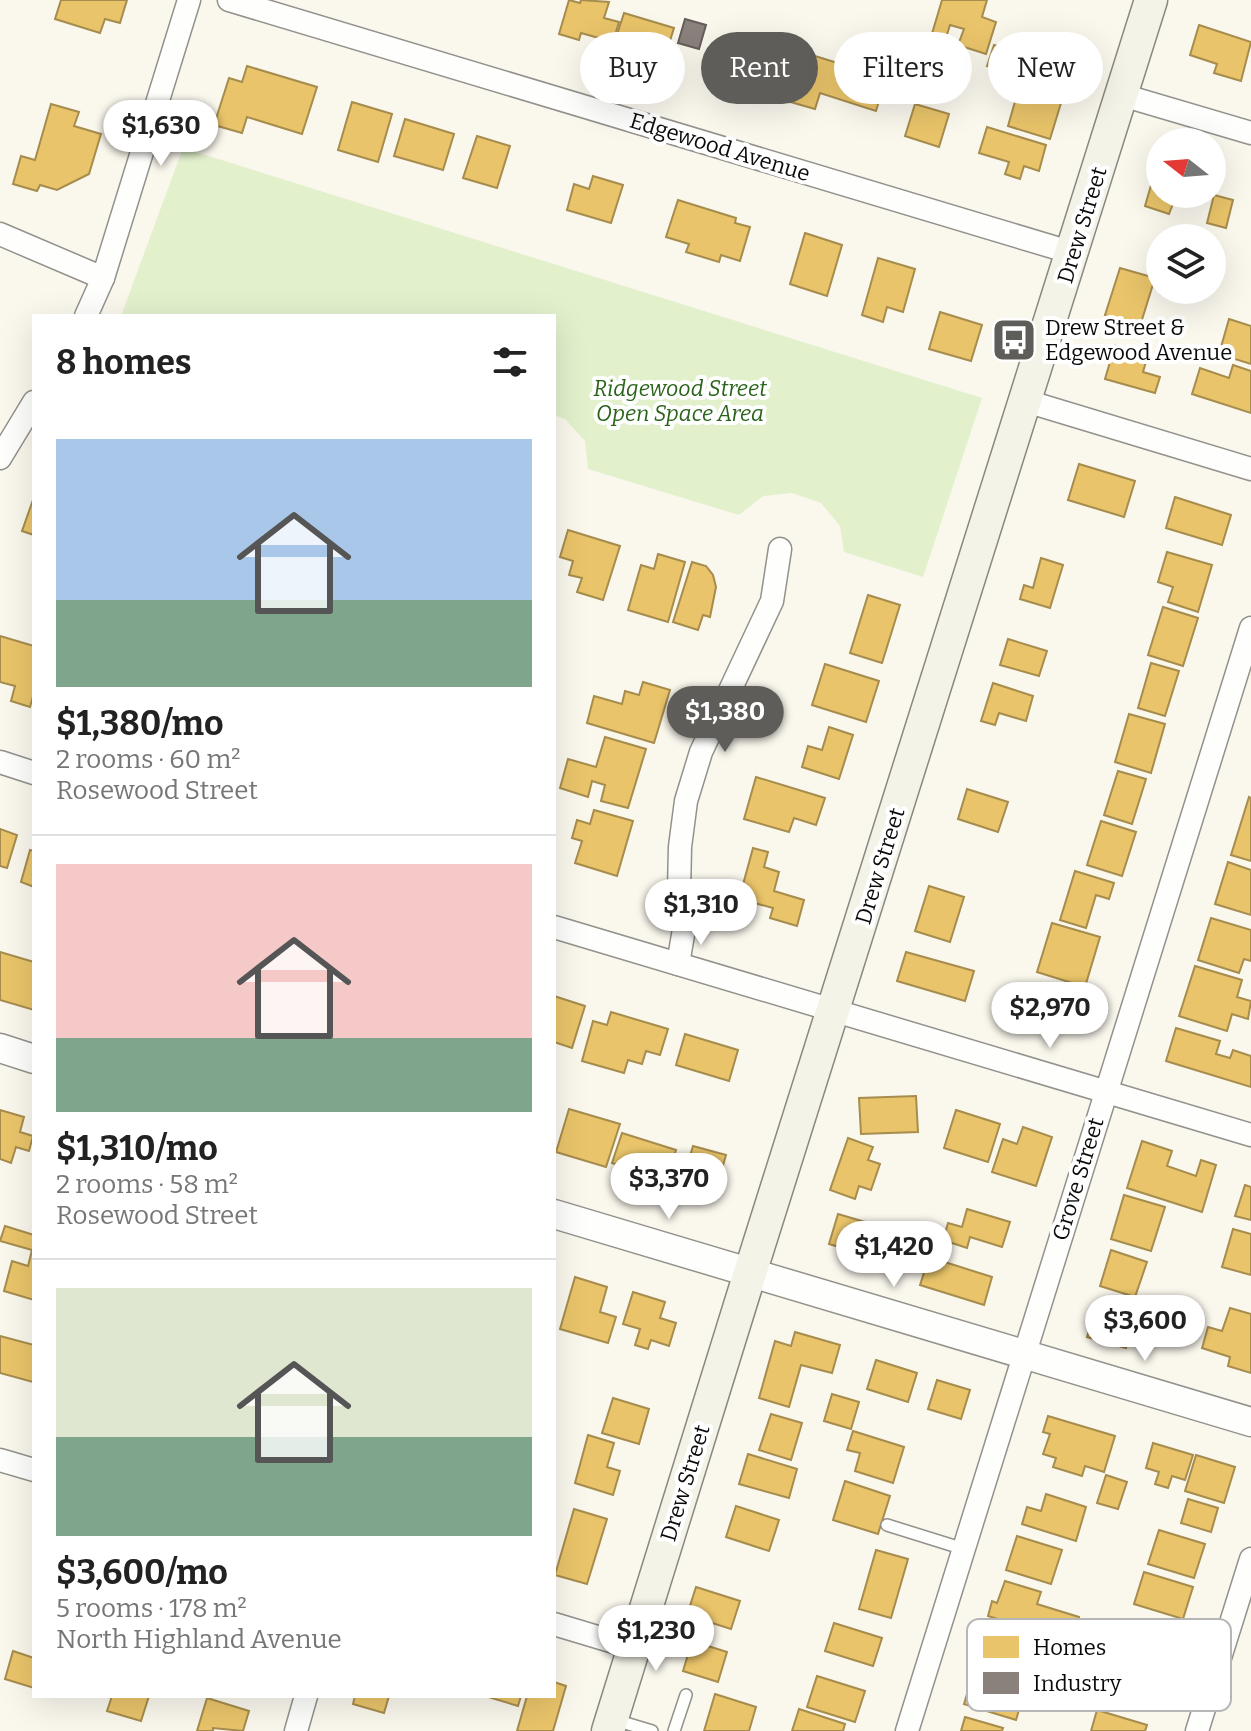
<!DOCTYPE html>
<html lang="en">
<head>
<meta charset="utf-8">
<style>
  body { margin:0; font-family:Bitter,serif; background:#f6f6f6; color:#222; height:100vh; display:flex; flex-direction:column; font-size:30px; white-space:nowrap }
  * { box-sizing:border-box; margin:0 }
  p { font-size:26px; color:#767676 }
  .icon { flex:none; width:44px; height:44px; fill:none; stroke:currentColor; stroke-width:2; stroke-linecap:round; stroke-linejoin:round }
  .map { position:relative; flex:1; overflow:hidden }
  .panel { position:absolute; left:32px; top:314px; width:524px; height:1384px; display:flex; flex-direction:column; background:#fff; border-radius:0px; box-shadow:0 8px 32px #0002 }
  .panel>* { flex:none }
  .banner { position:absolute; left:580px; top:32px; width:550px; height:72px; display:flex; gap:16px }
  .needle { width:52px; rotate:287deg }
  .controls { position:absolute; left:1146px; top:128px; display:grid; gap:16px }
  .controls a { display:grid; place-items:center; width:80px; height:80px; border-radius:50%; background:#fff; box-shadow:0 8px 32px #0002; font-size:40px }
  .price { position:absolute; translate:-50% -68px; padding:0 18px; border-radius:28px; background:#fff; color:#222; font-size:26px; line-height:52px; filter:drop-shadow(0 2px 4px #0008) }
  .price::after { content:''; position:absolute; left:50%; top:48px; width:24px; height:18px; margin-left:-12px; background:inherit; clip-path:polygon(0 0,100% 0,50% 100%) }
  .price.selected { background:#5e5d59; color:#fff }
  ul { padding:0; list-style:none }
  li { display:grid; align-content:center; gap:16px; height:424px; padding:0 24px }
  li+li { border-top:2px solid #e0e0e0 }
  li span { display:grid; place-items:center; height:248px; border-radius:0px; color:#555 }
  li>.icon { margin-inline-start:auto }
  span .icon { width:144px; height:144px; fill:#fffc; stroke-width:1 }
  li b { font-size:34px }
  h2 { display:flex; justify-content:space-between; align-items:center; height:96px; padding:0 24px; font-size:34px }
  .tag { padding:0 28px; border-radius:36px; background:#fff; box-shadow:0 8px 32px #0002; font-size:28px; line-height:72px }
  .tag.selected { background:#5e5d59; color:#fff }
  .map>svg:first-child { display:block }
  .green { fill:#e2f0cc }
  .homes { fill:#e9c46a; stroke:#a68c4d; stroke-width:2 }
  .industry { fill:#8a817c; stroke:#645d5a; stroke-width:2 }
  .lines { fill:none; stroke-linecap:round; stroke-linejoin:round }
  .service-casing { stroke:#92918c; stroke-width:14 }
  .minor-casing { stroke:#92918c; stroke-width:25 }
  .tertiary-casing { stroke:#92918c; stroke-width:31 }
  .secondary-casing { stroke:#898783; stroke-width:35 }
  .service { stroke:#fefefc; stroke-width:11 }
  .minor { stroke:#fefefc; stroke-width:22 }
  .tertiary { stroke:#fefefc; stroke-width:28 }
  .secondary { stroke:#f4f3e7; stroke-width:32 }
  .labels { text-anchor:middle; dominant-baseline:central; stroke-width:8; stroke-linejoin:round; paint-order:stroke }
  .street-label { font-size:22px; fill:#0a0a0a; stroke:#fff }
  .poi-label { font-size:22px; fill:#0a0a0a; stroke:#fff; text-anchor:start }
  .park-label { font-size:22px; font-style:italic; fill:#2a631a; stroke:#fff }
  .key { fill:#fff; stroke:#b6b6b6; stroke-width:2 }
  .key-label { font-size:22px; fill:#0a0a0a }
</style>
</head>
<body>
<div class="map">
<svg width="1251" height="1731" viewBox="0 0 1251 1731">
  <rect width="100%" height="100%" fill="#faf7ed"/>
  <polygon class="green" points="183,148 982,398 923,577 844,552 840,526 821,503 792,493 763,496 739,515 588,469 585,441 565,419 554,415 554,316 121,316"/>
  <g class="homes">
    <polygon points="61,0 127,0 120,23 105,19 100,33 55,19"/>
    <polygon points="569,0 580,3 581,0 609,2 604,18 619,22 613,42 581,33 579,40 559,34"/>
    <polygon points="942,0 987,0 982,17 996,22 986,54 958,45 964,29 950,25 945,41 931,37"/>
    <polygon points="624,13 674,28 663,63 613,47"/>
    <polygon points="1199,25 1251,42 1241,81 1214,73 1217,64 1190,55"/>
    <polygon points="1026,36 1076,50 1065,85 1016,70"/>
    <polygon points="994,45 1017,52 1010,73 987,66"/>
    <polygon points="736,52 789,67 779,98 727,83"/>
    <polygon points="802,52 886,78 876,111 820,93 815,109 787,101"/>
    <polygon points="247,66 317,87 302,134 247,117 242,133 214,125 229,78 242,82"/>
    <polygon points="1018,91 1061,103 1050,139 1008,126"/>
    <polygon points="352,102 392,114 378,162 338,150"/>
    <polygon points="51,104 79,112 74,126 101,134 89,174 57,190 40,185 37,191 13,184 21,156 35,160"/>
    <polygon points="915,104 949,114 939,147 905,136"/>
    <polygon points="405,119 454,134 443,170 394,156"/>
    <polygon points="987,127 1046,145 1039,171 1024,166 1020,179 1005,174 1009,162 979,153"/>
    <polygon points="477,136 510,146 497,188 463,178"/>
    <polygon points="1158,161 1160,194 1186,194 1183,203 1174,201 1169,214 1145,206"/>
    <polygon points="593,176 623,185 611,223 567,210 574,184 589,189"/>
    <polygon points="1214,195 1233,200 1226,228 1207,223"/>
    <polygon points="678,200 736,218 735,223 750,227 740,261 721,255 719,262 686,252 689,244 666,237"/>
    <polygon points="805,233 842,245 827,296 790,284"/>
    <polygon points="878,258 915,269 903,312 887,307 883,322 862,315"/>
    <polygon points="1120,268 1155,278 1140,326 1105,315"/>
    <polygon points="940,312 982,325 971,361 929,349"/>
    <polygon points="1229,319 1251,326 1251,364 1219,354"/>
    <polygon points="1115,345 1148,355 1143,372 1160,377 1155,393 1105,379"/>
    <polygon points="1233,365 1251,371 1251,413 1192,394 1200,368 1229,378"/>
    <polygon points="1079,464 1135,481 1124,517 1068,500"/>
    <polygon points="34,497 34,535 22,531"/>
    <polygon points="1175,497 1231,515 1222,545 1166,528"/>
    <polygon points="568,530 620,546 603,600 577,592 582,578 569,575 573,561 560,557"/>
    <polygon points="1167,552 1212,565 1198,612 1168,602 1173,587 1158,582"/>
    <polygon points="658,554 685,562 668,622 628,610 641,565 654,569"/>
    <polygon points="1041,558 1063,565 1050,608 1020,599 1024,585 1033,588"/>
    <polygon points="692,562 706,566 713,575 716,587 710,617 703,615 698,630 673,622"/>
    <polygon points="868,595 900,605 882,663 850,653"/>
    <polygon points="1163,607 1198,618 1183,666 1148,655"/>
    <polygon points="0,636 34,646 34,693 30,707 11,701 15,686 0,682"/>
    <polygon points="1008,639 1047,651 1039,676 1000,665"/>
    <polygon points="1151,663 1179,671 1165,716 1138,708"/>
    <polygon points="825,664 879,681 866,722 812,705"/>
    <polygon points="643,682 670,690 654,743 587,723 594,696 622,704 625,691 639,695"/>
    <polygon points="993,683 1033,696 1026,721 999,713 995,725 981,721"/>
    <polygon points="1129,714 1165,724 1151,773 1115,762"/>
    <polygon points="829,727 853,735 839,779 802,767 808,746 822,750"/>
    <polygon points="605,737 646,749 628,808 601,801 605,785 592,781 588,797 560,788 568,759 596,767"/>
    <polygon points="1118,771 1146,779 1132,824 1104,815"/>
    <polygon points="756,777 825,798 816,825 794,818 789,832 744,819"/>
    <polygon points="967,789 1008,802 998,832 958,819"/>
    <polygon points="1249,797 1251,798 1251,861 1231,855"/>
    <polygon points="594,810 633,821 617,876 575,863 582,841 572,838 577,820 590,824"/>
    <polygon points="1101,821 1136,832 1122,876 1087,865"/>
    <polygon points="0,829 17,835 7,868 0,866"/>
    <polygon points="753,848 768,852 764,867 779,872 774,891 804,900 797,926 770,918 773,908 739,899"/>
    <polygon points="30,850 34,851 34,887 21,882"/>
    <polygon points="1228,862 1251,870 1251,915 1215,904"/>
    <polygon points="1075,871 1114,883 1109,899 1096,895 1086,928 1060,920"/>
    <polygon points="929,886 964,897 950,942 915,931"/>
    <polygon points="1211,918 1251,930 1251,961 1244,959 1239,973 1198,960"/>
    <polygon points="1052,923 1100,937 1085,987 1037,972"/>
    <polygon points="0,952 34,962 34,1010 0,1000"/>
    <polygon points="906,952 974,971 965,1001 897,981"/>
    <polygon points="1195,966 1242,980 1237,997 1251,1001 1248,1019 1232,1014 1227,1031 1179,1016"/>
    <polygon points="1046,989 1082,1000 1074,1027 1038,1017"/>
    <polygon points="554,996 585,1006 572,1048 554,1042"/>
    <polygon points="611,1012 668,1029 660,1055 646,1051 642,1064 628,1060 624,1073 582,1061 593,1021 607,1025"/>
    <polygon points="1176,1028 1220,1041 1216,1054 1230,1058 1233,1050 1251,1056 1251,1087 1166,1061"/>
    <polygon points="685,1034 738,1050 729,1081 676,1065"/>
    <polygon points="916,1096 918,1132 861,1134 859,1098"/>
    <polygon points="569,1109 620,1124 606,1167 556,1152"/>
    <polygon points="0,1110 24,1117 20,1132 33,1136 29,1151 16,1147 11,1163 0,1159"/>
    <polygon points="956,1110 1000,1124 988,1162 944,1148"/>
    <polygon points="1023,1127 1052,1137 1036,1186 992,1172 1003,1139 1017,1144"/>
    <polygon points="622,1133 676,1150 667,1180 612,1163"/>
    <polygon points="848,1138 873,1147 868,1160 880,1164 871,1190 859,1186 855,1199 830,1190"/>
    <polygon points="1142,1141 1172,1151 1167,1166 1196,1176 1201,1160 1216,1165 1202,1212 1127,1188"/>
    <polygon points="693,1146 726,1155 714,1197 681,1187"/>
    <polygon points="1245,1185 1251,1187 1251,1220 1235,1216"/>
    <polygon points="1124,1195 1165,1207 1151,1251 1111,1239"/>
    <polygon points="967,1209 1010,1222 1002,1247 970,1237 967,1248 943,1240 948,1223 962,1227"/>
    <polygon points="838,1214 892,1230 883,1260 829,1244"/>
    <polygon points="5,1226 34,1235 34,1300 4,1291 12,1261 28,1266 32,1250 0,1241"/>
    <polygon points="1233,1229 1251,1234 1251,1275 1222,1267"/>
    <polygon points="1111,1250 1147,1262 1135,1297 1100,1286"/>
    <polygon points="929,1257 992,1277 984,1305 920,1285"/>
    <polygon points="575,1277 607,1287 600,1312 616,1317 608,1343 560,1329"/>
    <polygon points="633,1292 665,1302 660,1318 676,1323 669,1346 651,1340 648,1349 635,1345 640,1329 623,1324"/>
    <polygon points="1230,1308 1251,1314 1251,1373 1228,1366 1230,1357 1202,1348 1208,1327 1222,1331"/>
    <polygon points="1095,1310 1134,1322 1126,1348 1087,1337"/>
    <polygon points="795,1332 840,1345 832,1373 801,1365 789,1407 759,1398 775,1341 791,1346"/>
    <polygon points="0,1336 34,1345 33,1382 0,1373"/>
    <polygon points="876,1360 917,1373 908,1402 867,1389"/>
    <polygon points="937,1380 970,1390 961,1419 928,1409"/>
    <polygon points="832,1394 859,1402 851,1429 824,1421"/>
    <polygon points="613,1398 649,1409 639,1444 602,1433"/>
    <polygon points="771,1414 802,1423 791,1460 759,1450"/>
    <polygon points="1048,1416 1115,1436 1104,1472 1085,1466 1082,1476 1053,1467 1056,1458 1043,1454 1050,1434 1043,1432"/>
    <polygon points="853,1431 904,1447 893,1483 855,1471 860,1453 847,1450"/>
    <polygon points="588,1435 614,1443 607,1467 620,1471 613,1495 575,1483"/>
    <polygon points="1153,1443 1193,1455 1185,1480 1172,1476 1168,1488 1155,1484 1159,1472 1146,1468"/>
    <polygon points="748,1454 797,1469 789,1498 739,1484"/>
    <polygon points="1196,1455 1235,1467 1224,1503 1185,1491"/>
    <polygon points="1106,1475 1127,1482 1118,1509 1097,1503"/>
    <polygon points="845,1481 890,1496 878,1534 833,1520"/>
    <polygon points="1046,1494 1086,1507 1076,1541 1022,1524 1027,1507 1041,1511"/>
    <polygon points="1188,1499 1218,1508 1211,1532 1181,1523"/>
    <polygon points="736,1506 779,1520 769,1551 726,1537"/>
    <polygon points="574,1509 607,1519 587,1584 555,1575"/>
    <polygon points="1159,1530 1205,1544 1194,1578 1148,1564"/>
    <polygon points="1017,1536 1062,1550 1051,1584 1006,1570"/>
    <polygon points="876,1550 908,1559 891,1618 859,1609"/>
    <polygon points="1144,1572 1193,1587 1183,1619 1134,1604"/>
    <polygon points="1005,1581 1041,1592 1037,1604 1079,1617 1072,1641 988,1616 992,1601 997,1603"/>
    <polygon points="696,1587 740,1601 731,1629 687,1615"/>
    <polygon points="834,1623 882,1638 873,1666 825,1651"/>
    <polygon points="692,1641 727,1652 718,1682 683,1671"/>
    <polygon points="13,1651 34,1658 34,1688 5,1679"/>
    <polygon points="973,1674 1025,1690 1016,1720 964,1704"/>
    <polygon points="817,1676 865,1691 855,1722 807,1707"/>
    <polygon points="554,1682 566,1686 553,1731 517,1731 527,1696 554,1696"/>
    <polygon points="715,1694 756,1707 749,1731 704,1731"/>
    <polygon points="112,1696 149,1696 141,1721 107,1711"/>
    <polygon points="355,1696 389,1696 384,1713 353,1704"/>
    <polygon points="485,1696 521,1696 518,1706"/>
    <polygon points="207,1698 249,1711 243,1731 213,1728 213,1731 197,1731"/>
    <polygon points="799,1709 845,1724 843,1731 792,1731"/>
    <polygon points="1097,1710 1147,1725 1145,1731 1091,1731"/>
    <polygon points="965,1717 1003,1728 1002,1731 961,1731"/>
  </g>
  <polygon class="industry" points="685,19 706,25 699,49 678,43"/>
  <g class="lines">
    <g class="service-casing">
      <g id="service">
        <polyline points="887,1525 964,1549"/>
        <polyline points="612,1719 652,1731"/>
        <polyline points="674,1731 686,1695"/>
      </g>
    </g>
    <g class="minor-casing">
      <g id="minor">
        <polyline points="229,0 1073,253"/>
        <polyline points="1122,95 1251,133"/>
        <polyline points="0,234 103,278"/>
        <polyline points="86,316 103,278 189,0"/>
        <polyline points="1026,401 1251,469"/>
        <polyline points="0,458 34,402"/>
        <polyline points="0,762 34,773"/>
        <polyline points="554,927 1251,1135"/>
        <polyline points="678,964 684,929 679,891 680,847 686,801 701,752 772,601 780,549"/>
        <polyline points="0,1460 34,1470"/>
        <polyline points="554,1624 634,1648"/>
        <polyline points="296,1731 306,1696"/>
        <polyline points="907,1731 1251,628"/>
        <polyline points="1197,1731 1251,1559"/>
      </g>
    </g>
    <g class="tertiary-casing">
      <g id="tertiary">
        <polyline points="0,1048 34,1059"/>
        <polyline points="554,1214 1251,1422"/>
      </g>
    </g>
    <g class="secondary-casing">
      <polyline id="secondary" points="608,1731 750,1273 1151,0"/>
    </g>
    <use href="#service" class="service"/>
    <use href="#minor" class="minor"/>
    <use href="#tertiary" class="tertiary"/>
    <use href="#secondary" class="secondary"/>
  </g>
  <defs>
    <g id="bus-square" transform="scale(2.3)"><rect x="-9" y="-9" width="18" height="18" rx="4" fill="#5e5d59" stroke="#fff"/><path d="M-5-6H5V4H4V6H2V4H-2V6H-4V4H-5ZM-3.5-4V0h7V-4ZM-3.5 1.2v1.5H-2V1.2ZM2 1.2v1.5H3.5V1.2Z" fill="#fff"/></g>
  </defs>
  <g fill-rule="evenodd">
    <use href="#bus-square" x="1014" y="340"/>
  </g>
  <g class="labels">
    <g class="street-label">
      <text transform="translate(720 147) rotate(17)">Edgewood Avenue</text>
      <text transform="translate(1082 225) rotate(-73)">Drew Street</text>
      <text transform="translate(880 866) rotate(-73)">Drew Street</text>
      <text transform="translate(1078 1179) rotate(-73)">Grove Street</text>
      <text transform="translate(685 1483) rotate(-73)">Drew Street</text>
    </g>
    <g class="poi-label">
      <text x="1045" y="327">Drew Street &amp;<tspan x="1045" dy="25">Edgewood Avenue</tspan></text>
    </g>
    <g class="park-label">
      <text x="680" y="388">Ridgewood Street<tspan x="680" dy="25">Open Space Area</tspan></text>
    </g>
  </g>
  <rect x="967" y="1619" width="264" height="92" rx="12" class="key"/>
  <rect x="983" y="1636" width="36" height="22" fill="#e9c46a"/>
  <rect x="983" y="1672" width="36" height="22" fill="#8a817c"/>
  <g class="key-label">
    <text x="1033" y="1655">Homes</text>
    <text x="1033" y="1691">Industry</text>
  </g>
</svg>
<div class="controls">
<a><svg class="needle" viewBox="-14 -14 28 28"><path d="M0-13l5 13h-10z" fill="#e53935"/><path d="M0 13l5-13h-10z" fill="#767676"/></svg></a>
<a><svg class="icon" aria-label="layers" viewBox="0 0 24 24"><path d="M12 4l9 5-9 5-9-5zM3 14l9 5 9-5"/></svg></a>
</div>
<b class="price" style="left:161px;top:168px">$1,630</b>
<b class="price selected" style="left:725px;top:754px">$1,380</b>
<b class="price" style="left:701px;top:947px">$1,310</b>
<b class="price" style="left:1050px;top:1050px">$2,970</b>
<b class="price" style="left:669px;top:1221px">$3,370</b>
<b class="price" style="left:894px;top:1289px">$1,420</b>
<b class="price" style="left:1145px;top:1363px">$3,600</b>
<b class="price" style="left:656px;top:1673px">$1,230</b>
<div class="banner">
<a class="tag">Buy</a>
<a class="tag selected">Rent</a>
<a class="tag">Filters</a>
<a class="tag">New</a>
</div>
<section class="panel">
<h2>8 homes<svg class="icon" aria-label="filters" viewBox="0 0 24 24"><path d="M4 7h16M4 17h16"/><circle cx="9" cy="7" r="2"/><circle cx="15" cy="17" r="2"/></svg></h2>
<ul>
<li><span style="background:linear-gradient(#a9c7e8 65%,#7fa58c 0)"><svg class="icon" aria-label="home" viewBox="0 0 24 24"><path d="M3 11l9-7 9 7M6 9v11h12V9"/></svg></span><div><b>$1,380/mo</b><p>2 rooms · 60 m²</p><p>Rosewood Street</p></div></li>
<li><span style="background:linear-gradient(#f6c9c9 70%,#7fa58c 0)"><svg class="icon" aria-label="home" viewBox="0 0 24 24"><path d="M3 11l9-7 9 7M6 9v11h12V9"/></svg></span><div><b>$1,310/mo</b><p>2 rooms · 58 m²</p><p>Rosewood Street</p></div></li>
<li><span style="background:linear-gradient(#dfe7d0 60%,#7fa58c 0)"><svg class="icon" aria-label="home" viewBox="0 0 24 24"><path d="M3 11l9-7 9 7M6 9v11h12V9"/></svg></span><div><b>$3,600/mo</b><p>5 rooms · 178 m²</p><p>North Highland Avenue</p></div></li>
</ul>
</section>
</div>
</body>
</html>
